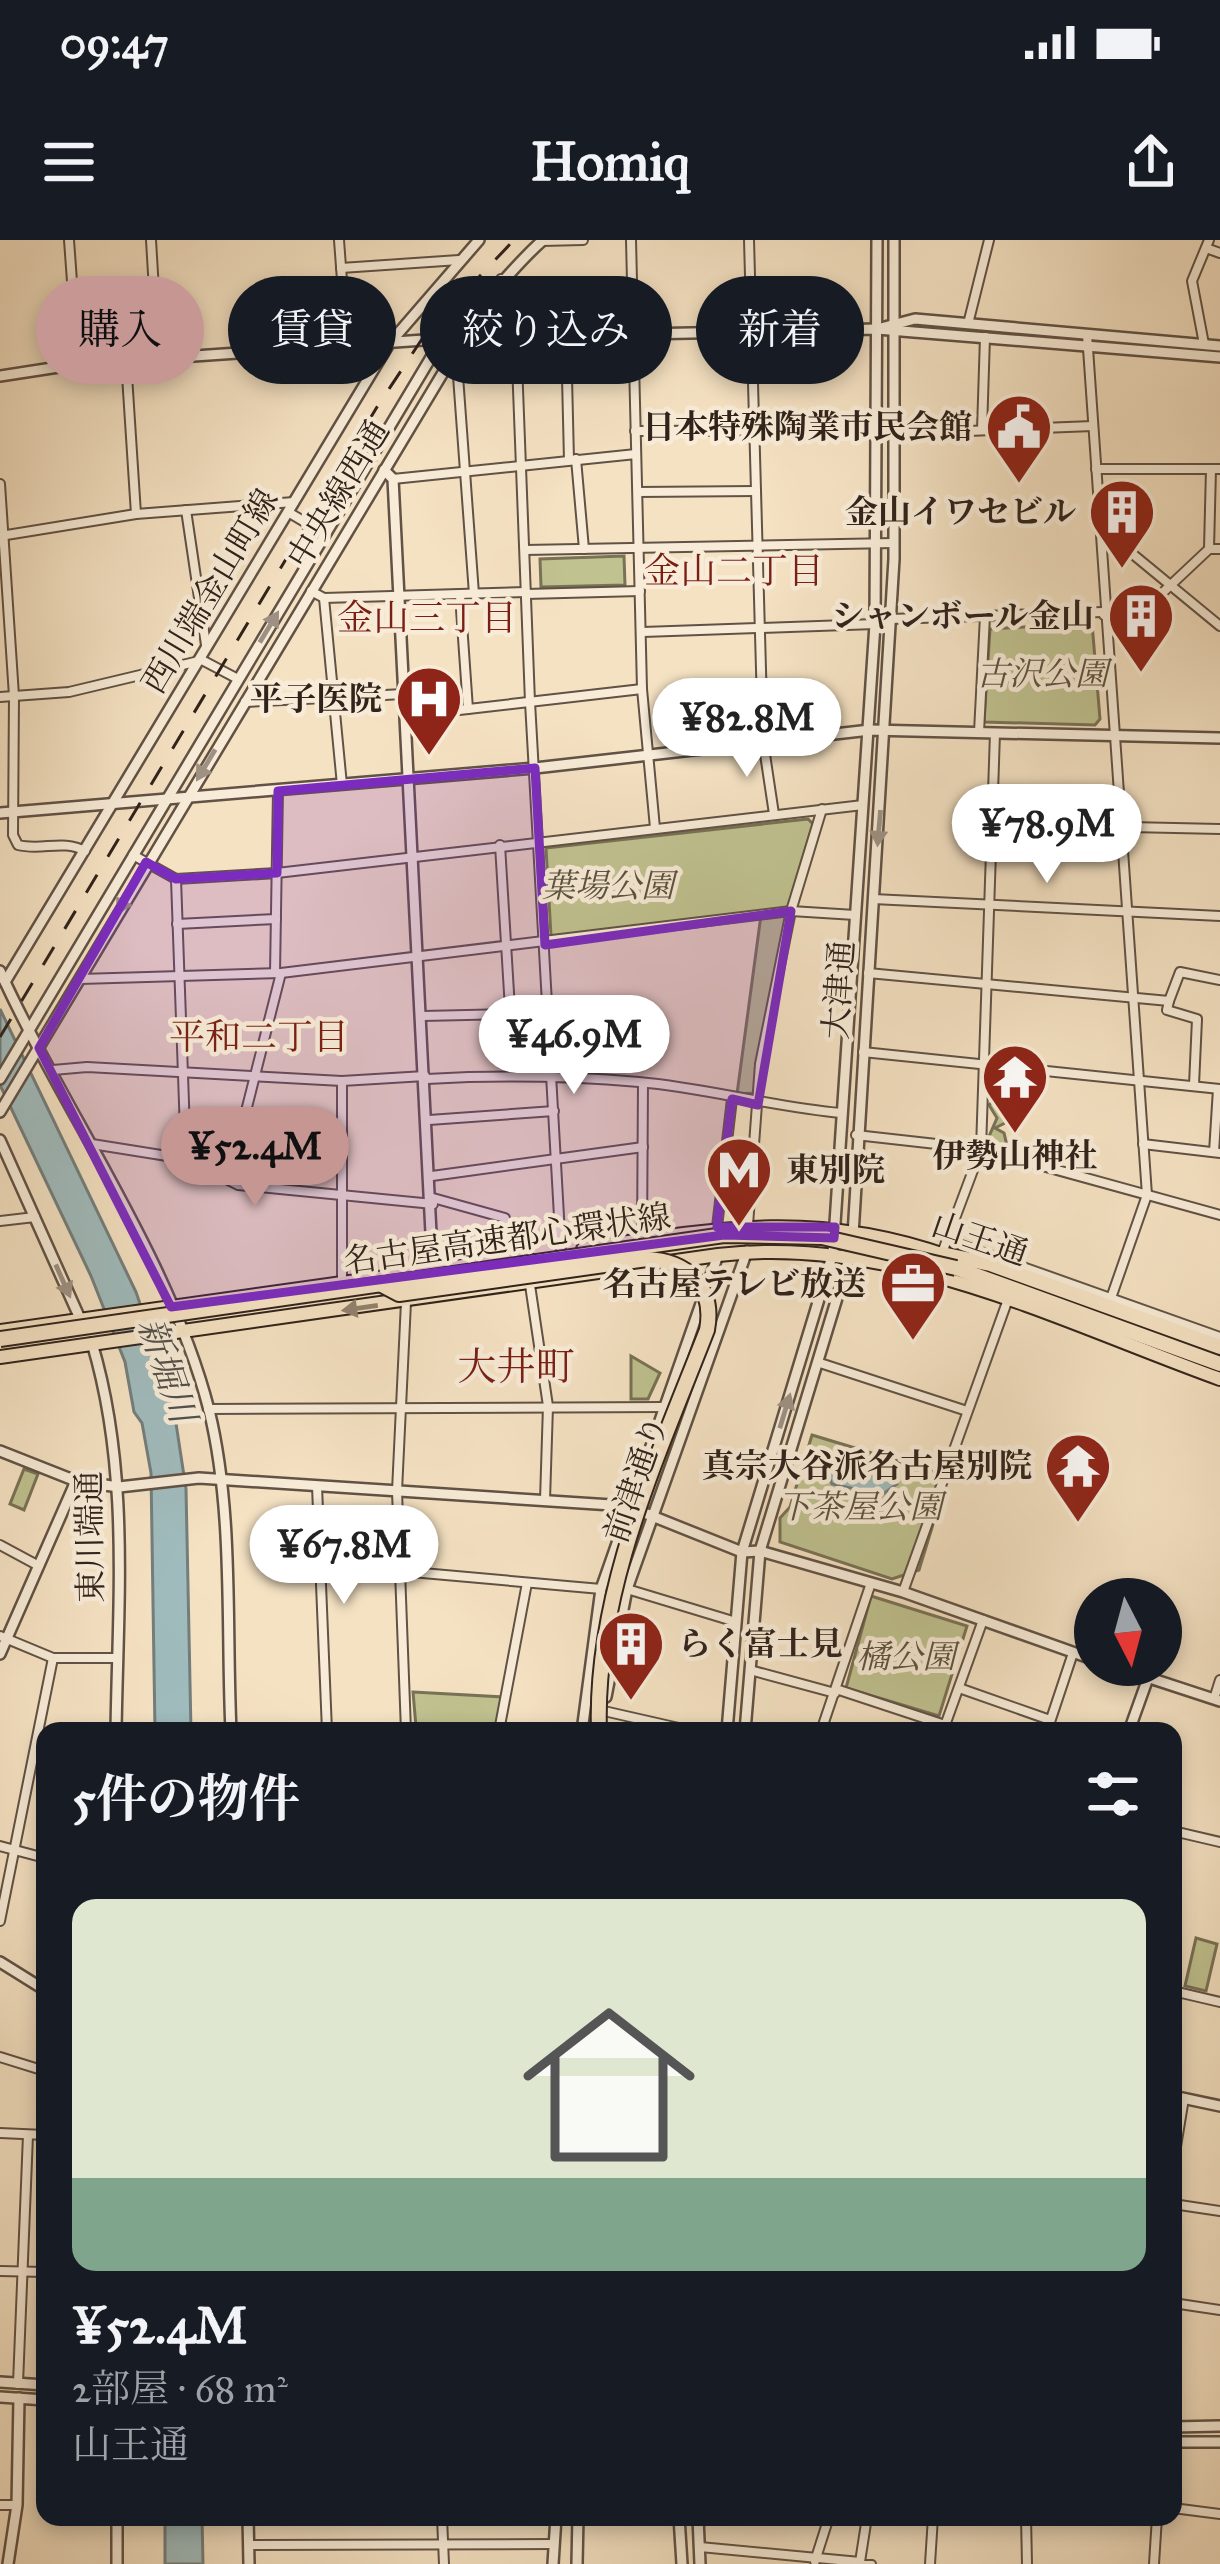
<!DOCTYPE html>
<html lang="ja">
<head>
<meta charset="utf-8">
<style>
  body { margin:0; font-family:"IM FELL Great Primer","Noto Serif JP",serif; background:#20242c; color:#f1f3f6; height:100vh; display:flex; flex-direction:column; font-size:45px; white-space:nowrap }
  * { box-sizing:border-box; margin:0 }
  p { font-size:39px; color:#9ea1a6 }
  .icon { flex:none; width:66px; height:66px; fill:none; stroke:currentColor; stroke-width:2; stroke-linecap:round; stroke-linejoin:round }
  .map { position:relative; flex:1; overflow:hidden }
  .panel { position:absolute; left:36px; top:1482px; width:1146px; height:804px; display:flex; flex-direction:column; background:#171b24; border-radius:24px; box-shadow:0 6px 18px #0003 }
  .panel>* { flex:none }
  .guide { position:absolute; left:36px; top:36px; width:1149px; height:108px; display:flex; gap:24px }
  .needle { width:78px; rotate:174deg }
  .fabs { position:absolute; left:1074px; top:1338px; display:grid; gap:24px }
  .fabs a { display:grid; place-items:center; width:108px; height:108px; border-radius:50%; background:#171b24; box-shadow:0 6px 18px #0003; font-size:60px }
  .price { position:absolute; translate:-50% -102px; padding:0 27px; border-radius:42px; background:#fff; color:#222; font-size:39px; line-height:78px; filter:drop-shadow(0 3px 6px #0008) }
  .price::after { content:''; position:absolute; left:50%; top:72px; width:36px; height:27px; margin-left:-18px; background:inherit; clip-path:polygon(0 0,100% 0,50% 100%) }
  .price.active { background:#c59692; color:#111 }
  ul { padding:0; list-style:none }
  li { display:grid; align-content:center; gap:24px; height:636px; padding:0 36px }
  li span { display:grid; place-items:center; height:372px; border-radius:24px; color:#555 }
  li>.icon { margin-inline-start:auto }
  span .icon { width:216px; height:216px; fill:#fffc; stroke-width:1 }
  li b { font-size:51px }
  h2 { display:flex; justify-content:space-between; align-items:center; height:144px; padding:0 36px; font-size:51px }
  .pill { padding:0 42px; border-radius:54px; background:#171b24; box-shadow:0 6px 18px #0003; font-size:42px; line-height:108px }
  .pill.active { background:#c59692; color:#111 }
  .status { display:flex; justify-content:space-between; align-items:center; height:84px; padding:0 60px; background:#171b24; direction:ltr }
  .status svg { height:33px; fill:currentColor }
  header { display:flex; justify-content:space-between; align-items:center; height:156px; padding:0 36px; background:#171b24; font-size:54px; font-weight:700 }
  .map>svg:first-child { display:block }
  .green { fill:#c0c290; stroke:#787256; stroke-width:3 }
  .water { fill:#a0bcbe; stroke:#737e7d; stroke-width:3 }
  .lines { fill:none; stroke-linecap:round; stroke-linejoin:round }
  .pedestrian-casing { stroke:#615245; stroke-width:10 }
  .minor-casing { stroke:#615245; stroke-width:12 }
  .tertiary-casing { stroke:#615245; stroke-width:14 }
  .primary-casing { stroke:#30221b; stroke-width:16 }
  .motorway-casing { stroke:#30221b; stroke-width:18 }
  .pedestrian { stroke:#f8ecd8; stroke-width:6 }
  .minor { stroke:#f8ecd8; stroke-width:8 }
  .tertiary { stroke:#f8ecd8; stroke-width:9 }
  .primary { stroke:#f5e2c3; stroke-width:12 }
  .motorway { stroke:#f5e2c3; stroke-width:14 }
  .rail { stroke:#30221b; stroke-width:3; stroke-dasharray:21 21; stroke-linecap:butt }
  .motorway-bridge-casing { stroke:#30221b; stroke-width:18; stroke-linecap:butt }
  .motorway-bridge { stroke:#f5e2c3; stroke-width:14 }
  .oneway { fill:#9e9183 }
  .oneway2 { fill:#92826f }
  .marked { fill:#7b2cbf; fill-opacity:0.2; stroke:#7b2cbf; stroke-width:9; stroke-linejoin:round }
  .labels { text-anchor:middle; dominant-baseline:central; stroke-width:9; stroke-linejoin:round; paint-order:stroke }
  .poi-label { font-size:33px; font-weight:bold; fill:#30221b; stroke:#f8ecd8; text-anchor:end }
  .street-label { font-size:33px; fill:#30221b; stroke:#f8ecd8 }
  .park-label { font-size:33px; font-style:italic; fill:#5b523e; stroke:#f8ecd8 }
  .neighbourhood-label { font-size:36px; fill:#7a1f14; stroke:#f8ecd8 }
  .water-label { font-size:36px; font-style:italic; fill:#52504c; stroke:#f8ecd8 }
  .quarter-label { font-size:39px; fill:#7a1f14; stroke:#f8ecd8 }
</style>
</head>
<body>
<div class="status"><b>09:47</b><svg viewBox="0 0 49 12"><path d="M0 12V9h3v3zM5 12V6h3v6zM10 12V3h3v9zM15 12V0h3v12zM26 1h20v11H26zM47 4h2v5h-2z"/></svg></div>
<header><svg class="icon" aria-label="menu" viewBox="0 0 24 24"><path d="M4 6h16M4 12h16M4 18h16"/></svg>Homiq<svg class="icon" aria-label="share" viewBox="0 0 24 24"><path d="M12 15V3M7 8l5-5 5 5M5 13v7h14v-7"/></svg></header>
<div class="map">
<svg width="1220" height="2324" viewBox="0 0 1220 2324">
  <rect width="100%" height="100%" fill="#f5e2c3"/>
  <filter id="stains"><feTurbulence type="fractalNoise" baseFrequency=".00167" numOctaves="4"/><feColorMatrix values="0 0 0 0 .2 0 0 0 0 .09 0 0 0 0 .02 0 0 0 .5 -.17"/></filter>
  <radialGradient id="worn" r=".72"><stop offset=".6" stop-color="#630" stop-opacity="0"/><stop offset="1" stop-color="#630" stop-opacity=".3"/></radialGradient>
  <g class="green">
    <polygon points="624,316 625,345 541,347 540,319"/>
    <polygon points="1092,383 1100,479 1095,485 984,482 990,389"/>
    <polygon points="808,579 813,584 788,667 754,853 737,854 761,675 551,696 546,608"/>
    <polygon points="1003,835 1021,842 1016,859 1000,871 1008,875 1007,882 995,888 1004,893 1008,910 987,901 997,878 989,865 994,860 990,853"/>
    <polygon points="631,1116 660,1133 648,1159 631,1159"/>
    <polygon points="812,1195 938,1233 942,1255 919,1330 892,1339 780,1302 780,1278 790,1267"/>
    <polygon points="24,1229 38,1234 24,1270 10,1264"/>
    <polygon points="871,1356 967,1386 939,1476 846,1448"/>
    <polygon points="413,1452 503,1457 498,1486 416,1487"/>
    <polygon points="1196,1698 1217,1704 1206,1751 1185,1746"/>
  </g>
  <g class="water">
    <polygon points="0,769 136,1052 172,1157 186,1249 191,1491 155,1491 151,1233 142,1183 134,1172 125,1122 91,1036 0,845"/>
    <polygon points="831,1214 843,1231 891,1230 897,1244 882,1255 832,1244 822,1222"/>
    <polygon points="165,2277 202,2277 203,2324 165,2324"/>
  </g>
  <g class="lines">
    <g class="pedestrian-casing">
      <polyline id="pedestrian" points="859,2324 872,2324"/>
    </g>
    <g class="minor-casing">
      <g id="minor">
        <polyline points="69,0 78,124"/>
        <polyline points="151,0 158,118"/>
        <polyline points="339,0 347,107"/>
        <polyline points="631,0 642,449 655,588"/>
        <polyline points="749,0 763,501 774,574"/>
        <polyline points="542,1 583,0"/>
        <polyline points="1206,8 1220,13"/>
        <polyline points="341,28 459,20"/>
        <polyline points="501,39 510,97"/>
        <polyline points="74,73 155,69"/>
        <polyline points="968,84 989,0"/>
        <polyline points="1087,94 1147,955 1111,1058"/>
        <polyline points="566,96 569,220"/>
        <polyline points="516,97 530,462 561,1012"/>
        <polyline points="1204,104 1192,41 1209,0"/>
        <polyline points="126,120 136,274"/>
        <polyline points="450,121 458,136 474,354"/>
        <polyline points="982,190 985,97"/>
        <polyline points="635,191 876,190"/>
        <polyline points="894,194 1093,186"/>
        <polyline points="576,219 584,309"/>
        <polyline points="1096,229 1220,229"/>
        <polyline points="393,239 636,214"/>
        <path d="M 0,244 L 14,456 L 13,595 L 18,605 C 42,611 63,599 85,611"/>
        <polyline points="638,252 756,251"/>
        <polyline points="186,270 206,405"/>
        <polyline points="288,272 325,294"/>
        <polyline points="1101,288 1220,386"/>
        <polyline points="0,296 136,274 294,262"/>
        <polyline points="1209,309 1211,229"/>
        <polyline points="525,310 894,303"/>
        <polyline points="311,351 324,358 526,352"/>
        <polyline points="526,354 640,351"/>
        <polyline points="460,355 468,469"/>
        <polyline points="324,358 342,545"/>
        <polyline points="1104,375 1141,373 1209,309 1220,309"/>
        <polyline points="890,379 1103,372"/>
        <polyline points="643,392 875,384"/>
        <polyline points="200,419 238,439"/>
        <polyline points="0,457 69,452 199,421"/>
        <polyline points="245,462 404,454"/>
        <polyline points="407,476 642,449"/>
        <polyline points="979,492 985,376"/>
        <polyline points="992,584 1220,589"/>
        <polyline points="500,605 512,802 519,833"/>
        <polyline points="133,615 176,639 277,633 863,565"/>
        <polyline points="176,639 186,919"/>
        <polyline points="873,659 1220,676"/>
        <polyline points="177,684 276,679"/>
        <polyline points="275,733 278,551"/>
        <polyline points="868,733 1169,761 1180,732 1220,740"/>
        <polyline points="80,739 281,733 791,671 855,675"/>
        <polyline points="1169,761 1167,770 1197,779 1194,845"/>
        <polyline points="423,776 548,773"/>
        <polyline points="863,812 1220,849"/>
        <polyline points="53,830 87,827 342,841 425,836"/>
        <path d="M 427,839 C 498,835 568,836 639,842 C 707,848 773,867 841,873"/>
        <polyline points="429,880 554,871"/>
        <polyline points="856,895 981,909 1220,975"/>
        <polyline points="92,904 186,919 238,945 433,964"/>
        <polyline points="1143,904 1220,913"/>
        <polyline points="1214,912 1218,849"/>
        <polyline points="432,936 643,907"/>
        <polyline points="253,946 244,879 281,733"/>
        <polyline points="433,958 505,978 510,1019"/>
        <polyline points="0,981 35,977"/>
        <polyline points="748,985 760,824 791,671 822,569"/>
        <polyline points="717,987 732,859"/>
        <polyline points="642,999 643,843"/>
        <polyline points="947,1000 1220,1097"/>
        <polyline points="942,1013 981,909 995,493"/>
        <polyline points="342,1043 342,841"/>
        <polyline points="530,1045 548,1166 545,1260"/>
        <polyline points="406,1062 397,1251 406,1491"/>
        <polyline points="820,1123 967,1171"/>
        <polyline points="208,1169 664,1167"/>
        <polyline points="317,1246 327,1491"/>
        <polyline points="0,1305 39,1326"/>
        <polyline points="400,1331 601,1349"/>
        <polyline points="627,1349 736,1382"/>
        <polyline points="903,1352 1007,1062"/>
        <polyline points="0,1396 53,1418 117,1418"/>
        <polyline points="750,1430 835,1453"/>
        <polyline points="959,1448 1050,1480"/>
        <polyline points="836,1449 945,1485"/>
        <polyline points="1214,1459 1220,1440"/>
        <polyline points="604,1471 692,1491"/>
        <polyline points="499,1491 527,1343"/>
        <polyline points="821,1491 871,1343"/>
        <polyline points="943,1491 983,1380"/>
        <polyline points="1047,1491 1073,1413"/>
        <polyline points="1173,1591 1220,1602"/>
        <polyline points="0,1606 45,1618"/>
        <polyline points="0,1681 53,1418"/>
        <polyline points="1173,1751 1220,1762"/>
        <polyline points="0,1817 45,1831"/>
        <polyline points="0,1893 45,1895"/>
        <polyline points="1173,1925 1184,1858"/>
        <polyline points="1173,1964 1220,1971"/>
        <polyline points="0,2031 45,2032"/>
        <polyline points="1173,2063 1220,2070"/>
        <polyline points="18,2144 28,1895"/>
        <polyline points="0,2265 17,2265"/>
        <polyline points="1173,2268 1220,2274"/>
        <polyline points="442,2277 444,2324"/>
        <polyline points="1026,2277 1027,2324"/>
        <polyline points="249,2305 554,2304"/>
        <polyline points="700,2307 860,2322 867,2277"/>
        <polyline points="815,2321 829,2277"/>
        <polyline points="930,2324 933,2277"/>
        <polyline points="1154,2324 1157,2277"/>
      </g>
    </g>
    <g class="tertiary-casing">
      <g id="tertiary">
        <polyline points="877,89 915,79 1220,106"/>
        <polyline points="0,136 78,124 453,98 877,89 1220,117"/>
        <polyline points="384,230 393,239 433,1033"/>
        <polyline points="0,573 535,528 870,490 1220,498"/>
        <path d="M 0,731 C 64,872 171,1020 209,1170 C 234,1272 226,1387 231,1491"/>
        <polyline points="5,742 389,104 479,0"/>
        <path d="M 0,839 L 433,114 C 474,82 503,35 543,0"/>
        <polyline points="0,872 450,121 453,98"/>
        <polyline points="0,900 82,1083"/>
        <polyline points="853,995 894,319 894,0"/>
        <path d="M 92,1103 C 130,1230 118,1361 116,1491"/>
        <polyline points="0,1211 76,1241 119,1247 199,1238 627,1266 742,1312 760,1311 903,1352 1095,1420"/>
        <polyline points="0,1414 76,1241"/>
        <polyline points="1110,1425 1220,1461"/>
        <polyline points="606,1457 627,1349 747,1011"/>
        <polyline points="582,1491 601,1349 718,1015"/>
        <polyline points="727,1491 742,1312 833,1013 875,384 877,0"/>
        <polyline points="745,1491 760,1311 851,1012"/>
        <polyline points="1129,1491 1148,1438"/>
        <polyline points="0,1722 45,1750"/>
        <polyline points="1173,1856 1220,1866"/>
        <polyline points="0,2142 45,2145"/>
        <polyline points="0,2157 45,2160"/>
        <polyline points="1173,2187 1220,2186"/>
        <polyline points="1173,2202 1220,2202"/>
        <polyline points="117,2277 117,2324"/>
        <polyline points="248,2277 249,2324"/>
        <polyline points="679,2277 682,2324"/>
        <polyline points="698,2277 700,2324"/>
        <polyline points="8,2324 17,2265 19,2158"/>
        <polyline points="553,2324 556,2277"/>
        <polyline points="577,2324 578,2277"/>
      </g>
    </g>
    <g class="primary-casing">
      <g id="primary">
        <path d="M 583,1009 C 716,988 817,970 947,1016"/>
        <polyline points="0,1091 527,1017"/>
        <path d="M 0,1117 L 718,1015 C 893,994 1059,1081 1220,1139"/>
      </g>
    </g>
    <g class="motorway-casing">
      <g id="motorway">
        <polyline points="942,1014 990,1024 1220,1107"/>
        <polyline points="956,1028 1220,1124"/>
      </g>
    </g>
    <use href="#pedestrian" class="pedestrian"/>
    <use href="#minor" class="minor"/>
    <use href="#tertiary" class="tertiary"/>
    <use href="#primary" class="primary"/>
    <use href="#motorway" class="motorway"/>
    <polyline class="rail" points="0,797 377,167 426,93 514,0"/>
    <g class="motorway-bridge-casing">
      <g id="motorway-bridge">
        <path d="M 382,1045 L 399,1054 L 647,1019 C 688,1021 715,1047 707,1090 C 658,1216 594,1353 599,1491"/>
        <polyline points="0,1099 724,995 822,997 956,1028"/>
      </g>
    </g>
    <use href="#motorway-bridge" class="motorway-bridge"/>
  </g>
  <defs><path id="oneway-solid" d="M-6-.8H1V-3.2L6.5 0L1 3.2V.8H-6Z" transform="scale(3)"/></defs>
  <g class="oneway">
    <use href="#oneway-solid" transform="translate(269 387) rotate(-59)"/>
    <use href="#oneway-solid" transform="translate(206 525) rotate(121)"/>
    <use href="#oneway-solid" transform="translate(879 588) rotate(95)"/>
    <use href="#oneway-solid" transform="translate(126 658) rotate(119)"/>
    <use href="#oneway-solid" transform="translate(63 1041) rotate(66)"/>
    <use href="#oneway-solid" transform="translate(785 1171) rotate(-73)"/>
  </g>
  <use class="oneway2" href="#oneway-solid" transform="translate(360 1068) rotate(172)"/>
  <path class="marked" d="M 535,528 L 545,705 L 791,671 L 758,865 L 732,859 L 717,987 L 835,987 L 834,998 L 724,995 L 171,1067 L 39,808 L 146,622 L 176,639 L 277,633 L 278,551 Z"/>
  <defs>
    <g id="civic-pin" transform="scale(3.45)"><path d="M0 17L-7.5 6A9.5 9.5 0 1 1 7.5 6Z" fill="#8f2418" stroke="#f8ecd8"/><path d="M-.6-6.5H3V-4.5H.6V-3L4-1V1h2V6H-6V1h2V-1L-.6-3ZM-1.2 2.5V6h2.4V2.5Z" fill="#fff"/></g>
    <g id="building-pin" transform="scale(3.45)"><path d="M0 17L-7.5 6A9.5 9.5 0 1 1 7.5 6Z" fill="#8f2418" stroke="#f8ecd8"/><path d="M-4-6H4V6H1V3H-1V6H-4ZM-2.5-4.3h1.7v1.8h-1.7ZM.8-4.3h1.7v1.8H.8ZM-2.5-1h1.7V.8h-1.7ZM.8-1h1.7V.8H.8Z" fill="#fff"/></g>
    <g id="hospital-pin" transform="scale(3.45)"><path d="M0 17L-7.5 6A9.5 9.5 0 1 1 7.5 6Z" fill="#8f2418" stroke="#f8ecd8"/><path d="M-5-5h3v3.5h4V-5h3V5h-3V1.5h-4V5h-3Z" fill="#fff"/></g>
    <g id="temple-pin" transform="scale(3.45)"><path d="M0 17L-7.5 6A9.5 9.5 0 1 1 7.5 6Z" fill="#8f2418" stroke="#f8ecd8"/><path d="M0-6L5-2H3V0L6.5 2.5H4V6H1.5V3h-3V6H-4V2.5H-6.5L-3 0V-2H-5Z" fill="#fff"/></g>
    <g id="metro-pin" transform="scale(3.45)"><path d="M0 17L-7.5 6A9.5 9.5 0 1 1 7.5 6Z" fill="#8f2418" stroke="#f8ecd8"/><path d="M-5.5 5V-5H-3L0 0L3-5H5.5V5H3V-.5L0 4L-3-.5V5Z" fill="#fff"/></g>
    <g id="office-pin" transform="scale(3.45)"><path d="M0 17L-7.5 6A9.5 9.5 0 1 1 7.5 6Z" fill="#8f2418" stroke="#f8ecd8"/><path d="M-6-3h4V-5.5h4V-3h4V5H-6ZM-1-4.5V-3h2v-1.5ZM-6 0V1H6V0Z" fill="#fff"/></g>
  </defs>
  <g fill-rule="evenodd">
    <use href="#civic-pin" x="1019" y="187"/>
    <use href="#building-pin" x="1122" y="272"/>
    <use href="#building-pin" x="1141" y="376"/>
    <use href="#hospital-pin" x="429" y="459"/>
    <use href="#temple-pin" x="1015" y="837"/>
    <use href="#metro-pin" x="739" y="930"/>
    <use href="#office-pin" x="913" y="1044"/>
    <use href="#temple-pin" x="1078" y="1226"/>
    <use href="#building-pin" x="631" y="1404"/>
  </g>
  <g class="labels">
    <g class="poi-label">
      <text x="972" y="187">日本特殊陶業市民会館</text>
      <text x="1076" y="272">金山イワセビル</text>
      <text x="1094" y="376">シャンボール金山</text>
      <text x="382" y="459">平子医院</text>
      <text x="1015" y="916" text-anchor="middle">伊勢山神社</text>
      <text x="786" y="930" text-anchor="start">東別院</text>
      <text x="866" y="1044">名古屋テレビ放送</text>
      <text x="1032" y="1226">真宗大谷派名古屋別院</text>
      <text x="678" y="1404" text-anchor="start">らく富士見</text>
    </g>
    <g class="street-label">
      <text transform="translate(338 254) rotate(-59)">中央線西通</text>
      <text transform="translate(210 351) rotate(-59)">西川端金山町線</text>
      <text transform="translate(839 750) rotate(-86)">大津通</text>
      <text transform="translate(507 999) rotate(-8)">名古屋高速都心環状線</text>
      <text transform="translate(980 999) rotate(19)">山王通</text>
      <text transform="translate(636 1239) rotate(-71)">前津通り</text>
      <text transform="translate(90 1297) rotate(-91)">東川端通</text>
    </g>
    <g class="park-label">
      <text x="1042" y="434">古沢公園</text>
      <text x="608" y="646">葉場公園</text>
      <text x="860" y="1267">下茶屋公園</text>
      <text x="906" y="1417">橘公園</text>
    </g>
    <g class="neighbourhood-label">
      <text x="734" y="331">金山二丁目</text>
      <text x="427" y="378">金山三丁目</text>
      <text x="259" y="797">平和二丁目</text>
    </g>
    <g class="water-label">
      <text transform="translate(167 1130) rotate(71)">新堀川</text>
    </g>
    <g class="quarter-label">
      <text x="516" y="1127">大井町</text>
    </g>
  </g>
  <rect width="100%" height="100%" filter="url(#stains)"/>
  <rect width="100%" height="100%" fill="url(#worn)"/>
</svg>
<div class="fabs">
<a><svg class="needle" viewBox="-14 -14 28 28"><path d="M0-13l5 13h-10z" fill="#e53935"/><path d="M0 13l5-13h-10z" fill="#9ea1a6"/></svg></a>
</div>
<b class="price" style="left:747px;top:540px">¥82.8M</b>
<b class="price" style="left:1047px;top:646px">¥78.9M</b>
<b class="price" style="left:574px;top:857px">¥46.9M</b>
<b class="price active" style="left:255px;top:969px">¥52.4M</b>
<b class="price" style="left:344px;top:1367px">¥67.8M</b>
<div class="guide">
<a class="pill active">購入</a>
<a class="pill">賃貸</a>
<a class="pill">絞り込み</a>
<a class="pill">新着</a>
</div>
<section class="panel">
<h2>5件の物件<svg class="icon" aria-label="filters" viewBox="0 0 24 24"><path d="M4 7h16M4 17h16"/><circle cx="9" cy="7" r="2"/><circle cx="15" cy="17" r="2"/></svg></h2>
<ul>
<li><span style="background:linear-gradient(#dfe7d0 75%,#7fa58c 0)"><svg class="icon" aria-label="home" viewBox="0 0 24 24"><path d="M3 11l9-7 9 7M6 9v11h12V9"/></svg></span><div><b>¥52.4M</b><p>2部屋 · 68 m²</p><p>山王通</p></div></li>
</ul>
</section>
</div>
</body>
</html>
